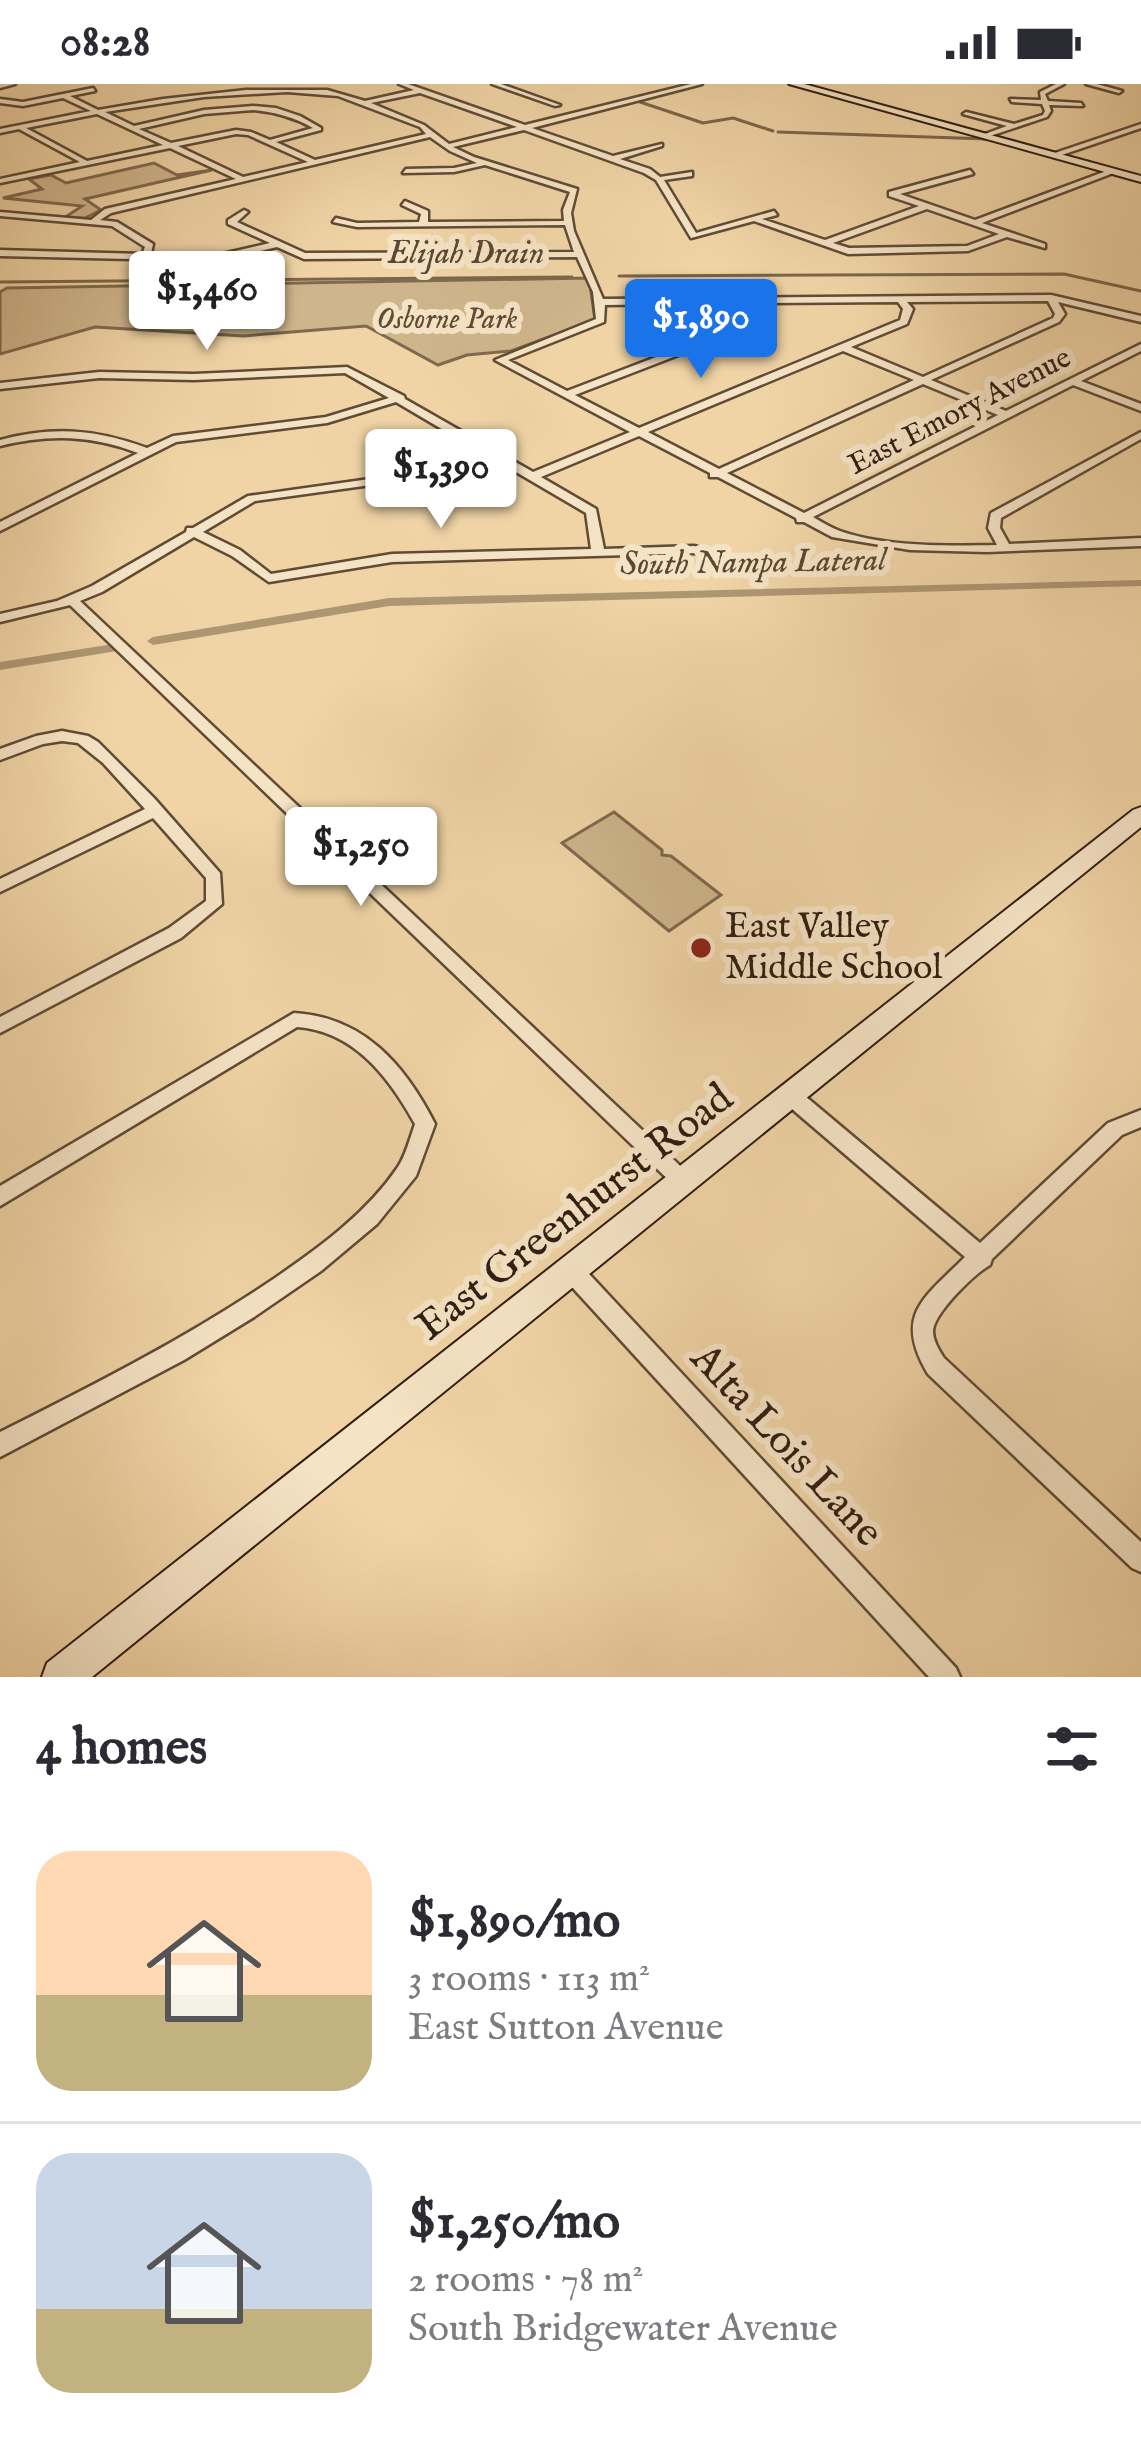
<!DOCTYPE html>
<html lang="en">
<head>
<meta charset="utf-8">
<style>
  body { margin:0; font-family:"IM FELL English",serif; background:#f2f2f3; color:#2b2b33; height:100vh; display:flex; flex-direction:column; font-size:45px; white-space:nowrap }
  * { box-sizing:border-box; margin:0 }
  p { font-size:39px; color:#7c7c81 }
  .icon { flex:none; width:66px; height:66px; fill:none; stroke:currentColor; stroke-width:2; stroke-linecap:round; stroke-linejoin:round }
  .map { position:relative; height:1593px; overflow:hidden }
  .details { display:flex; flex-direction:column; background:#fff; flex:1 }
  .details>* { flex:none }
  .price { position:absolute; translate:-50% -102px; padding:0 27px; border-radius:12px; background:#fff; color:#222; font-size:39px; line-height:78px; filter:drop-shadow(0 3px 6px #0008) }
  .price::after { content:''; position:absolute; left:50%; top:72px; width:36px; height:27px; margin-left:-18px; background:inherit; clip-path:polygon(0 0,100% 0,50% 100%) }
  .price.active { background:#1a73e8; color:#fff }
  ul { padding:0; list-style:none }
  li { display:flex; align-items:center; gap:36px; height:300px; padding:0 36px }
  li+li { border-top:3px solid #e1e1e2 }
  li span { display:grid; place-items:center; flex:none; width:336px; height:240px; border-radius:36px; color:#555 }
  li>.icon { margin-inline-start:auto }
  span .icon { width:144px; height:144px; fill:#fffc; stroke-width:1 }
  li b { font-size:51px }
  h2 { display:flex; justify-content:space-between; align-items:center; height:144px; padding:0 36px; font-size:51px }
  .status { display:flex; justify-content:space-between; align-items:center; height:84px; padding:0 60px; background:#fff; direction:ltr }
  .status svg { height:33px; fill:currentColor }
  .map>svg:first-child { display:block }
  .green { fill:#cfb58c; stroke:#80694e; stroke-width:3 }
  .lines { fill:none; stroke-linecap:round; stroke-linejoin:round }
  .stream { stroke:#7c664b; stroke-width:3 }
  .canal { fill:#af9673; fill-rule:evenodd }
  .street-casing { stroke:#604b35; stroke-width:5 }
  .secondary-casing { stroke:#301d0f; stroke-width:4 }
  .street { fill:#f5e3c5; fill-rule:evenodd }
  .secondary { fill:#f5e3c5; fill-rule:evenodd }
  .poi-dot { fill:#8f2418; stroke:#f5e3c5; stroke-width:4.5 }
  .labels { text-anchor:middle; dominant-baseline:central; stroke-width:12; stroke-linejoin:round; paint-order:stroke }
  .far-park-label { font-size:30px; font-style:italic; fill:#604b34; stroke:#f5e3c5 }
  .far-street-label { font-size:30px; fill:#301d0f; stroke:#f5e3c5 }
  .far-water-label { font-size:33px; font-style:italic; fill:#5c4732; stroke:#f5e3c5 }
  .poi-label { font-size:36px; fill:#301d0f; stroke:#f5e3c5; text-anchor:start }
  .near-street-label { font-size:42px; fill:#301d0f; stroke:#f5e3c5 }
</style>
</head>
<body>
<div class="status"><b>08:28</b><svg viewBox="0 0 49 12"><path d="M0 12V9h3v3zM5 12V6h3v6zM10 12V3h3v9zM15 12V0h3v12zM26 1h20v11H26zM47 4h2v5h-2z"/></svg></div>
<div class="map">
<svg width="1141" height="1593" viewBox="0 0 1141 1593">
  <rect width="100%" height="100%" fill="#f0d4a6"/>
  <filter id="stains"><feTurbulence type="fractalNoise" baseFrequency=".00167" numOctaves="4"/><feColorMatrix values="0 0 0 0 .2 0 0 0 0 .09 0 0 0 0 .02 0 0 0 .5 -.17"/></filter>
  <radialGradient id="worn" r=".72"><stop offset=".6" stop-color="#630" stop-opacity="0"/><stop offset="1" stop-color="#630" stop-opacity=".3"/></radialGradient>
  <g class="green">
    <polygon points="154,79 177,91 212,86 85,115 101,126 85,134 64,134 82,122 3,114 42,105 29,95 51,91 66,99"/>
    <path d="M 170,173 C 212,175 236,171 273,191 L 160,190 Z"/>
    <polygon points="589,194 595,236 511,267 467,271 438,281 366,242 243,252 95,243 0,270 0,208 7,204"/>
    <polygon points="614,728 662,766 662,771 671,772 721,811 669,847 562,759"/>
  </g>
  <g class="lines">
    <g class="stream">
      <polyline points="637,17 703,39 733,34 773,47"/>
      <polyline points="778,48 988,55"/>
      <polyline points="619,192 1064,190 1141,207"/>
      <polyline points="0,198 572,193"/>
    </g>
    <g class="canal">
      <polygon points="1141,496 1141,502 389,522 153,561 147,557 153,553 389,514"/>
      <polygon points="113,560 119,564 117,567 0,586 0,578"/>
    </g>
    <g class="street-casing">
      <g id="street">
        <polygon points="0,0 15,0 0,4"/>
        <path d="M 399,0 L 408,0 L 525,41 L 691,0 L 702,0 L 532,44 L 613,72 L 662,60 L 662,62 L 620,75 L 650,85 L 660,93 L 692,88 L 692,92 L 664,96 L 696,149 L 774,127 L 777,131 L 762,135 L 825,156 L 919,122 L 889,112 L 889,108 L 970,86 L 973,90 L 900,110 L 975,136 L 1109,86 L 1116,88 L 982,139 L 1045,160 L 1045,164 L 1007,153 L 968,167 L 848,170 L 754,137 L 691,154 L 656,96 L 644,89 L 524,46 L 453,63 L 474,73 L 577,105 L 571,129 L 574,147 L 603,215 L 1051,211 L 1141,232 L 1141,238 L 1058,218 L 1065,230 L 1059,238 L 931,296 L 1006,327 L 1141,260 L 1141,267 L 1081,297 L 1141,320 L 1141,327 L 1073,301 L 813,433 C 822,438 831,444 840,447 C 885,463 949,462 997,461 L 988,444 L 991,429 L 1141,348 L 1141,355 L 1001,434 L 1000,444 L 1009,460 L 1141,454 L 1141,462 L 987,468 L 910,466 L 832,453 L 804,438 L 797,438 L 796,434 L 718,393 L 710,393 L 710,389 L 639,352 L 541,393 L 596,425 L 604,465 L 694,462 L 698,463 L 698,469 L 392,478 L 269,498 L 232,472 L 194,453 L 102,508 L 80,517 L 692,1093 L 695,1099 L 692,1105 L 685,1108 L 678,1105 L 70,521 L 0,538 L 0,530 L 57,517 L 92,502 L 186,448 L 187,444 L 193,444 L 248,412 L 398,391 L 474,364 L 396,318 L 327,339 L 176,358 L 0,447 L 0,438 L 138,369 C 91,351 49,350 0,362 L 0,356 C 52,342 96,345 147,364 L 173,352 L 326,333 L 389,314 L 345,289 L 194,296 L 99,294 L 0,305 L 0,299 L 99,288 L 194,290 L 347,283 L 404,312 L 405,315 L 533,388 L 630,348 L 495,276 L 596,235 L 593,208 L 577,173 L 304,175 L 277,163 L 218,177 L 0,172 L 0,166 L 142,170 L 145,163 L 112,142 L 0,132 L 0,128 L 91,136 L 105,125 L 236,95 L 170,64 L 0,99 L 0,95 L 80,78 L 19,45 L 0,49 L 0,45 L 91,27 L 63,14 L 23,22 L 0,19 L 0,15 L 23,18 L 93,4 L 95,7 L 70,12 L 98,26 L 163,15 L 246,6 L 327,6 L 365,17 L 414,6 ZM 287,8 L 338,12 L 420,43 L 426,50 L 315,76 L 276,58 L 321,46 L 321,44 L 300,32 L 276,24 L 253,22 L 204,26 L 134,42 L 105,28 L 204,13 ZM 420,9 L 517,43 L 449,60 L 424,41 L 371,19 ZM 253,26 C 275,28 293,33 313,44 L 270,56 L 251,48 L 236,46 L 171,59 L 139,45 L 204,30 ZM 97,30 L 163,61 L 87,77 L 26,44 ZM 236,50 L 248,51 L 308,78 L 243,93 L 178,62 ZM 430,53 L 450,67 L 477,79 L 454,84 L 406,85 L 403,89 L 454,88 L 485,81 L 570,108 L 563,126 L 564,137 L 428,138 L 428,127 L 405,117 L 402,121 L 421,130 L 419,138 L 357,139 L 336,134 L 333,138 L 357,143 L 565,141 L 574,168 L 305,169 L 237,138 L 248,128 L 244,126 L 228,136 L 228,140 L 270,159 L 218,171 L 151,170 L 153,160 L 117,138 L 100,136 L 111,129 ZM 927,125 L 999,150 L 967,162 L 849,164 L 833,159 ZM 1048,217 L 1055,230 L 1053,234 L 923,293 L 851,263 L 907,240 L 913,225 L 907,218 ZM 898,218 L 903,225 L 900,236 L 639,344 L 575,311 L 759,240 L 769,228 L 766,219 ZM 757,219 L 759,228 L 753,236 L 567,307 L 508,276 L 604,238 L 605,221 ZM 843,267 L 914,296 L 719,385 L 648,348 ZM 923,300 L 998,331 L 804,429 L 727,389 ZM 482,368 L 586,429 L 591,465 L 392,470 L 271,490 L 240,466 L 203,448 L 255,417 L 400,397 Z"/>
        <polygon points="492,0 501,0 560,21 555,22"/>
        <polygon points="1056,0 1064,0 1045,10 1048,17 1081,19 1083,22 1049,21 1051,27 1047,33 984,54 982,51 1007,42 963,30 966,28 1014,40 1043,31 1045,27 1042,20 1012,18 1010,15 1041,16 1040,8"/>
        <polygon points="1086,0 1097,0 1122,7 1119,9"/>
        <polygon points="1141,40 1141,44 1056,73 1049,71"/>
        <polygon points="62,647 88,652 98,658 154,714 220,789 222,820 181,854 0,949 0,933 169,844 206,817 206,794 153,734 0,808 0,795 145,725 103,679 78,659 62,657 43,660 0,676 0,665 36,652"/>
        <path d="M 294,929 C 364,933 405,981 435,1040 L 416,1092 L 377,1140 L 321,1187 L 254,1233 L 184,1276 L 0,1373 L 0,1348 C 94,1301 188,1253 275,1194 C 319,1164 367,1129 398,1083 C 406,1071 410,1054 415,1040 C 389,993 354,947 297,943 L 0,1122 L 0,1102 Z"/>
        <path d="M 792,1005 L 799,1007 L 980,1159 L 1108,1039 L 1141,1026 L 1141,1043 L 1122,1051 L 992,1175 L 990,1181 C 974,1190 934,1229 933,1247 C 933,1257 939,1266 944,1274 L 1141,1458 L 1141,1488 L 1132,1484 L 928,1290 C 893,1231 924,1214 965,1173 L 785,1019 L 782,1013 L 785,1007 Z"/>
        <polygon points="569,1174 577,1177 956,1584 960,1593 929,1593 561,1191 558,1184 561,1177"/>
      </g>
    </g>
    <g class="secondary-casing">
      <g id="secondary">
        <polygon points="789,0 804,0 1141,92 1141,98"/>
        <polygon points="1141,723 1141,743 92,1593 42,1593 47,1579 1133,726"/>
      </g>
    </g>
    <use href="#street" class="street"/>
    <use href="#secondary" class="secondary"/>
  </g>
  <circle class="poi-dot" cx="701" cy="864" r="12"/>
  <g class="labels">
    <g class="far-park-label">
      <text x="447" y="236">Osborne Park</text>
    </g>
    <g class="far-street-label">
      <text transform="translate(960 328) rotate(-27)">East Emory Avenue</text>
    </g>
    <g class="far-water-label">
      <text x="466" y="170">Elijah Drain</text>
      <text transform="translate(753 479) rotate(-1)">South Nampa Lateral</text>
    </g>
    <g class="poi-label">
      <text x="725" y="843">East Valley<tspan x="725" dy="41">Middle School</tspan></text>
    </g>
    <g class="near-street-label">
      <text transform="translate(575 1129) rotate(-38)">East Greenhurst Road</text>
      <text transform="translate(786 1362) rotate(47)">Alta Lois Lane</text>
    </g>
  </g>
  <rect width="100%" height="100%" filter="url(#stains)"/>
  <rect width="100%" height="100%" fill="url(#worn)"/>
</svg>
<b class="price" style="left:207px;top:269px">$1,460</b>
<b class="price active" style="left:701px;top:297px">$1,890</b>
<b class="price" style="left:441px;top:447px">$1,390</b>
<b class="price" style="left:361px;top:825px">$1,250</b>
</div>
<section class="details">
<h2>4 homes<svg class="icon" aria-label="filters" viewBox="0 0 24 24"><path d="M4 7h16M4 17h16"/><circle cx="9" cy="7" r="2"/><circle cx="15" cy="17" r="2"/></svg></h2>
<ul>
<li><span style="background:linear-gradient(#ffd9b3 60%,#c2b280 0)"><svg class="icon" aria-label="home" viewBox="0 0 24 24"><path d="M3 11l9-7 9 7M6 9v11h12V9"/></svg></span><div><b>$1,890/mo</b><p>3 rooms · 113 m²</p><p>East Sutton Avenue</p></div></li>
<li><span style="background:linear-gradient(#c9d6e8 65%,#c2b280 0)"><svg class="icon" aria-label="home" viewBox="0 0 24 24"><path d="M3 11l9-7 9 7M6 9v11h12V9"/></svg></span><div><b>$1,250/mo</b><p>2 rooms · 78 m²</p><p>South Bridgewater Avenue</p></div></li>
</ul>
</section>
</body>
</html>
